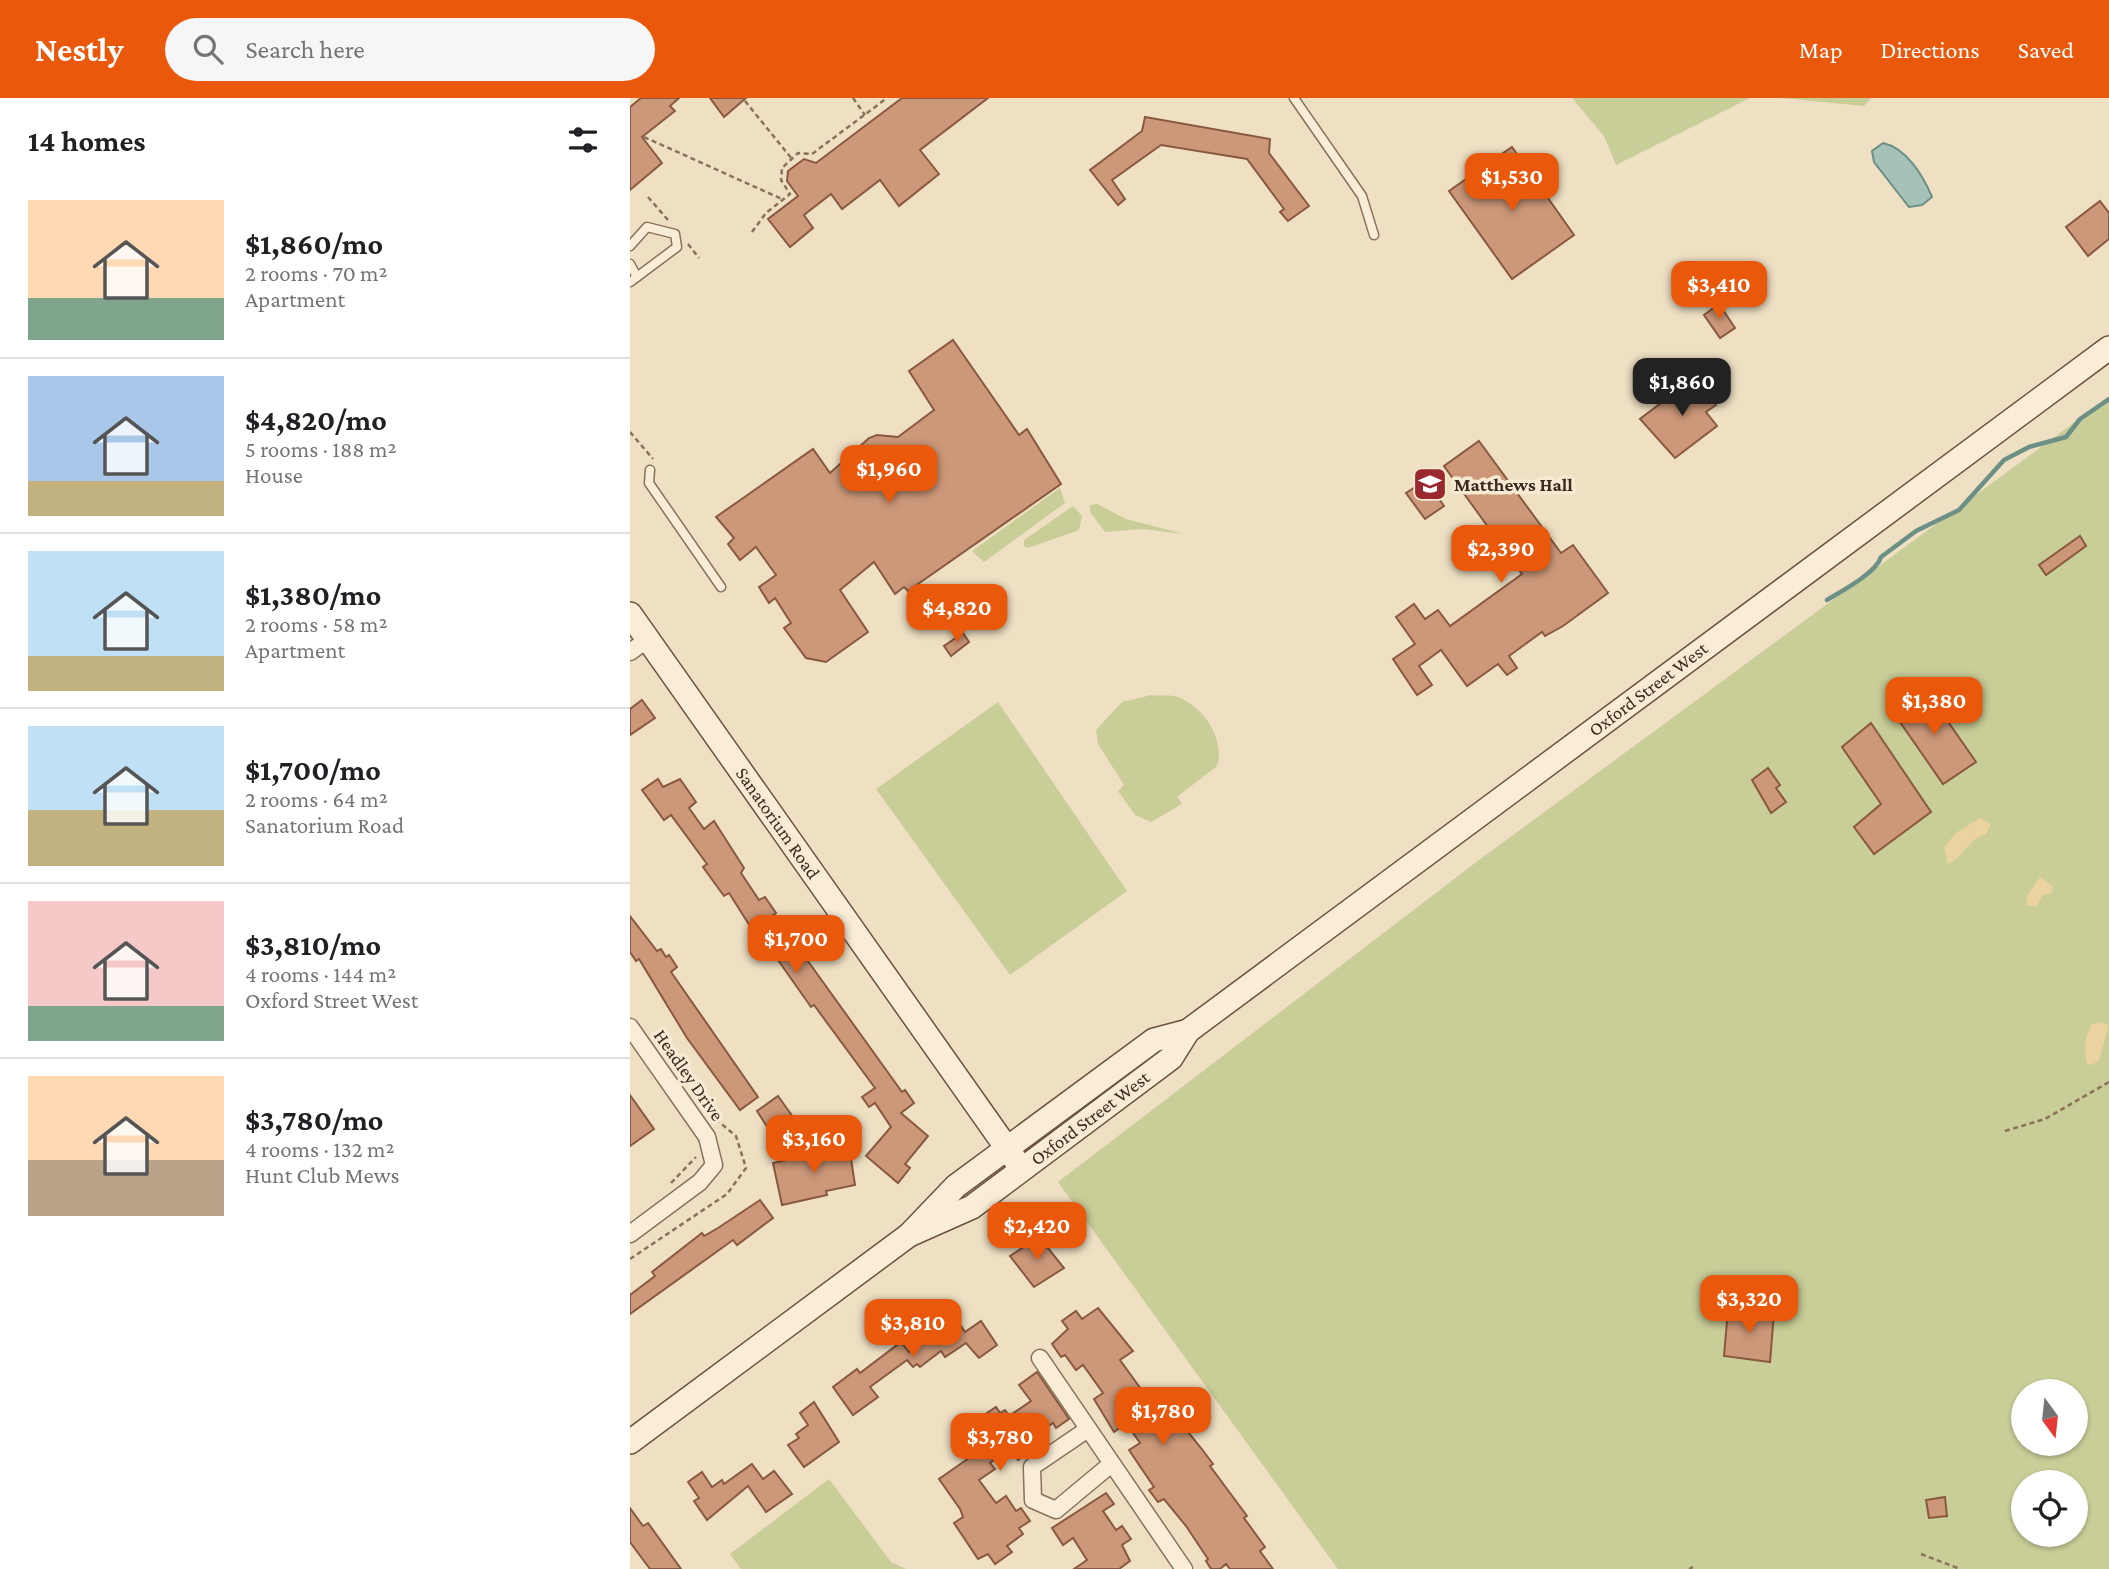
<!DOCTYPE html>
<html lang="en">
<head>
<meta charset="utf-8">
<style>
  body { margin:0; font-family:"Crimson Pro",serif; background:#f6f6f6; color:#202124; height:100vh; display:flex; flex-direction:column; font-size:26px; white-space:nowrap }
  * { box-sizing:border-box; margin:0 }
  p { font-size:23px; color:#757577 }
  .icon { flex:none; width:38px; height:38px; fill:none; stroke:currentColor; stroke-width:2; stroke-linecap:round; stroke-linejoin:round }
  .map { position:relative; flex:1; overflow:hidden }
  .panel { display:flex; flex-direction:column; background:#fff; width:630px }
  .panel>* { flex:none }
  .needle { width:46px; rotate:165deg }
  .tools { position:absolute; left:1381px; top:1281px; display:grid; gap:14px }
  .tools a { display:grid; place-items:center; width:77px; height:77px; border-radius:50%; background:#fff; box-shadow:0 2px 5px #0004; font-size:35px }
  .price { position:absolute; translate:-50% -60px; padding:0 16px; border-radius:14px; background:#ea580c; color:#fff; font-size:23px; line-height:46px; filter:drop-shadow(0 2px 4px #0008) }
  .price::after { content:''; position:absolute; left:50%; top:42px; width:21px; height:16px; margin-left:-10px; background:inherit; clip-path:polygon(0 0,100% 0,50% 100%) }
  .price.active { background:#222; color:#fff }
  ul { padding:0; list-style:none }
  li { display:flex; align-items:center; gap:21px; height:175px; padding:0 28px }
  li+li { border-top:2px solid #e0e0e0 }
  li span { display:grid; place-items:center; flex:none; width:196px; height:140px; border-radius:0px; color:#555 }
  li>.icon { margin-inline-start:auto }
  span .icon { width:84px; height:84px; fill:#fffc; stroke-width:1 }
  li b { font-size:30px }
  h2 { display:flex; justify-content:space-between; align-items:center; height:84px; padding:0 28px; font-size:30px }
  header { display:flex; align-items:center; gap:42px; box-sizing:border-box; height:98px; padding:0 35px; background:#ea580c; color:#fff }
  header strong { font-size:33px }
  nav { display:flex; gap:38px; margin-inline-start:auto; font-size:24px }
  .search { width:490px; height:63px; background:#f6f6f6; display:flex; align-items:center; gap:18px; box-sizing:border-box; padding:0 24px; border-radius:38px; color:#757577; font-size:26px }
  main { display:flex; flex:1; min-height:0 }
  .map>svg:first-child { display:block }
  .green { fill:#c9cd97; fill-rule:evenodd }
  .sand { fill:#ebd3a0 }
  .water { fill:#a5c1b8; stroke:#6c9085; stroke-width:2 }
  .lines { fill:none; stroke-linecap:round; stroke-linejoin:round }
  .stream { stroke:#6c9085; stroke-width:4.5 }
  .building { fill:#cd9879; stroke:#89593f; stroke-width:2 }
  .lane-casing { stroke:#89715a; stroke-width:11 }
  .street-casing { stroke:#89715a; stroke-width:19 }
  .secondary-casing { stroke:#6b523d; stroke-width:26 }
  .path { stroke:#89715a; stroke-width:2.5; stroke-dasharray:5 3.5; stroke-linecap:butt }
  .lane { stroke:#f9edd7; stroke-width:8 }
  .street { stroke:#f9edd7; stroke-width:16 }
  .secondary { stroke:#f9edd7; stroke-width:23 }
  .labels { text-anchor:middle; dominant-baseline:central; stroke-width:7; stroke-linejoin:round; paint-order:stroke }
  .poi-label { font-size:19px; font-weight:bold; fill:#392a1e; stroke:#f6ead3; text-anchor:start }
  .street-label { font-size:19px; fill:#392a1e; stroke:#f6ead3 }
</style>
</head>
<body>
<header>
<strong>Nestly</strong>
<div class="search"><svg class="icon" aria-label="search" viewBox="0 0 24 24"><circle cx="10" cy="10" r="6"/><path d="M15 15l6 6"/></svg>Search here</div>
<nav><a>Map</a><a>Directions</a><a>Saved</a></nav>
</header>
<main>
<section class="panel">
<h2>14 homes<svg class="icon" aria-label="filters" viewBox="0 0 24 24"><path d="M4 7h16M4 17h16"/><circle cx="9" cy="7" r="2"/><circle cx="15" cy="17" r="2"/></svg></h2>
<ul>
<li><span style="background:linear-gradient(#ffd9b3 70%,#7fa58c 0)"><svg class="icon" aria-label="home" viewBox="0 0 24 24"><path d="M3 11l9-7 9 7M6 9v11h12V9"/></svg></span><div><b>$1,860/mo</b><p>2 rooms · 70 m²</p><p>Apartment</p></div></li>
<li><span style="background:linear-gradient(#a9c7e8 75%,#c2b280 0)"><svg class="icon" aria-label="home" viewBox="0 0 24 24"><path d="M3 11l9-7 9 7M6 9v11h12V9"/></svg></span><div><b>$4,820/mo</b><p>5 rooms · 188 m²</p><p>House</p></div></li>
<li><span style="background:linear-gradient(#bfe0f5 75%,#c2b280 0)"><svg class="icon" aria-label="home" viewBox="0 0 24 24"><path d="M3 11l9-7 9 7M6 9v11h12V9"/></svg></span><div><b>$1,380/mo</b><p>2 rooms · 58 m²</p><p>Apartment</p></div></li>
<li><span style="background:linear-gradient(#bfe0f5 60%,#c2b280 0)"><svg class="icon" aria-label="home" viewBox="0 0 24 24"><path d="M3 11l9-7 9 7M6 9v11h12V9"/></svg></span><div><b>$1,700/mo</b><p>2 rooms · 64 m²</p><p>Sanatorium Road</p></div></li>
<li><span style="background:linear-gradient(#f6c9c9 75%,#7fa58c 0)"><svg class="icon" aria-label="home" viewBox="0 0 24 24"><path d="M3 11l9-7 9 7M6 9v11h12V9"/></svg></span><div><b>$3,810/mo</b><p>4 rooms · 144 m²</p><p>Oxford Street West</p></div></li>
<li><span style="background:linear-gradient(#ffd9b3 60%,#b9a48a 0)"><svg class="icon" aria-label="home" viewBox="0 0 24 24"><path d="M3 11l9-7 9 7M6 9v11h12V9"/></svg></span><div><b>$3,780/mo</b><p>4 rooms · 132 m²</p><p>Hunt Club Mews</p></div></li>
</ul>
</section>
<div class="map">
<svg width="1479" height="1471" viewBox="0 0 1479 1471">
  <rect width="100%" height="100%" fill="#efe0c3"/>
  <g class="green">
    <polygon points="942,0 1120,0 986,67 974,38"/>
    <polygon points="1151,0 1242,0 1234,8"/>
    <path d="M 1479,299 L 1479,1471 L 708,1471 L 428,1084 L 845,765 ZM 1393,1293 L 1446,1293 L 1446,1346 L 1393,1346 ZM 1393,1384 L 1446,1384 L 1446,1437 L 1393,1437 Z"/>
    <polygon points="430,390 435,405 354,464 342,453"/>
    <polygon points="467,406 496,421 554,436 513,431 475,434 460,414 460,407"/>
    <polygon points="443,408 452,418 449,432 398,450 394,448 394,442"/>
    <path d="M 521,597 C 528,598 537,597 544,598 C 571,605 596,640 587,668 L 547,699 L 552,706 L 521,724 L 505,717 L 488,693 L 494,687 L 468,646 L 466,632 L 492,604 Z"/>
    <polygon points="368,604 497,793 380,877 246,691"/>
    <polygon points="199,1381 261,1464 276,1471 111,1471 100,1456"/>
  </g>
  <g class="sand">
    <path d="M 1350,720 L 1361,726 L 1356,736 C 1338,741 1335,758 1318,766 L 1314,749 L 1327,734 Z"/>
    <polygon points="1410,779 1423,788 1422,795 1413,797 1406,809 1396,807 1397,798"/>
    <path d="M 1471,924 L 1477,926 L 1478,930 L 1469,962 L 1462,967 L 1457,966 C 1453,950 1454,940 1462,926 Z"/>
  </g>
  <path class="water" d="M 1253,45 C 1276,50 1293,77 1302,99 L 1292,107 L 1279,109 L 1244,64 L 1242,53 Z"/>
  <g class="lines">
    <path class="stream" d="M 1197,502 C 1212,493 1246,475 1251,459 L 1286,433 L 1329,412 L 1374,362 L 1399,349 L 1436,339 L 1450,321 L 1479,301"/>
  </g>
  <g class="building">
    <polygon points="11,0 49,0 40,8 45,13 12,39 32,65 0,92 0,9"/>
    <polygon points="80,0 116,0 94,19"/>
    <polygon points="272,0 358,0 290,52 309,76 269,108 250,82 212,111 201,96 174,117 183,130 160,149 138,121 168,98 157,83 158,73 174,61 186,65"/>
    <polygon points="515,19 640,41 639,55 679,108 658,123 650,114 654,111 617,61 531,47 482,82 495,101 488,107 460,72 512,33"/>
    <polygon points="882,49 944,137 882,181 819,93"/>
    <polygon points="1470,103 1479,115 1479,141 1458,158 1436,129"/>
    <polygon points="1089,206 1105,230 1090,240 1074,217"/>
    <polygon points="323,242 389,337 397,331 431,386 278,493 274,489 265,496 244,464 210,492 238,534 196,564 176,560 154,530 161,525 145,500 139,505 129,489 146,477 126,449 110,462 98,446 104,440 86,419 183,351 200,375 239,340 247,337 268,339 304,312 279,273"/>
    <polygon points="1065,279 1086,307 1076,314 1087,328 1045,360 1010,321"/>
    <polygon points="849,343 931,455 943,447 978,495 933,528 915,538 912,534 879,558 887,570 877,577 868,566 837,588 811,552 789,568 802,587 787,597 763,561 785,546 766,519 784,506 795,521 808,512 820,528 892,476 814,368"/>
    <polygon points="796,382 814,408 795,421 776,395"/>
    <polygon points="1450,438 1456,448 1416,477 1409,467"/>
    <polygon points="333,535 339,544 321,558 314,548"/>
    <polygon points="1296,592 1346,664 1313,686 1263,614"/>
    <polygon points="12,602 25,620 0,637 0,611"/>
    <polygon points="1241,625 1301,714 1244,756 1224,729 1251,706 1212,649"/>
    <polygon points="1138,670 1150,687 1146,690 1156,704 1141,715 1122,682"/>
    <polygon points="28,681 33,689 50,681 66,704 59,710 74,731 84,723 114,770 111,775 129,802 135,799 146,815 142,818 172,861 175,859 272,994 275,992 284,1005 271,1015 298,1038 275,1066 280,1070 268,1085 236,1058 261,1029 245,1005 239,1009 232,999 245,990 184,907 181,909 143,855 139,858 99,795 94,798 73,769 77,766 41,717 34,722 12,692"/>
    <polygon points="0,818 27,853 31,851 36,859 39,857 47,869 41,874 128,999 110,1012 57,940 9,861 6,863 0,854"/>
    <polygon points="0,997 24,1031 0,1048"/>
    <polygon points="148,998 178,1040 161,1053 148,1035 143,1038 127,1013"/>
    <polygon points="215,1050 216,1054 220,1054 225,1087 196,1093 197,1097 152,1107 143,1065"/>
    <polygon points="130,1102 143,1120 107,1147 103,1142 0,1216 0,1197 25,1178 22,1174 72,1135 74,1138 88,1130"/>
    <polygon points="409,1139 434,1170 404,1189 380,1158"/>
    <polygon points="468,1210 503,1253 490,1262 516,1298 522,1294 550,1332 554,1329 571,1350 583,1366 580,1368 617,1418 614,1420 635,1449 630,1453 643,1471 600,1471 596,1466 590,1471 581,1471 576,1463 578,1461 556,1428 534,1401 528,1404 519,1392 524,1389 499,1352 510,1345 496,1325 484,1334 464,1301 473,1295 453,1267 446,1272 435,1257 431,1259 422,1246 438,1231 432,1223 446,1213 452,1221"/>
    <polygon points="1098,1211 1144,1215 1140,1264 1094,1258"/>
    <polygon points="323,1216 335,1234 351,1223 367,1247 349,1260 336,1245 315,1259 311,1253 290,1269 287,1266 283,1269 277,1262 240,1289 248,1299 223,1317 203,1289 227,1271 230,1275 271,1244 279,1254 301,1237 296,1230 300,1225"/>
    <polygon points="407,1274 439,1321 426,1330 423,1325 396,1344 402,1353 388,1362 380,1351 360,1365 365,1371 349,1382 366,1405 376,1398 386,1413 391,1410 400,1423 389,1430 393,1436 377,1448 382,1454 365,1466 358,1456 348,1461 324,1425 333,1419 330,1411 309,1381 369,1339 354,1317 366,1309 370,1315 375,1312 379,1318 401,1303 389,1287"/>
    <polygon points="184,1304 209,1344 174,1369 158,1347 169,1340 166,1336 178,1327 170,1315"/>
    <polygon points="122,1366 133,1381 144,1373 162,1396 136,1414 118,1388 77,1422 64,1403 69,1400 58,1384 72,1374 82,1389 92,1382 94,1386"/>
    <polygon points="476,1395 484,1406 473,1413 486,1432 492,1428 501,1441 492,1447 500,1463 489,1471 444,1471 457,1462 443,1440 433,1447 422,1430"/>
    <polygon points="1315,1399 1317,1418 1299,1420 1296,1402"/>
    <polygon points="0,1410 13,1428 18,1425 51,1471 20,1471 0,1444"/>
  </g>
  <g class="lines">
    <g class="lane-casing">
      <g id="lane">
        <polyline points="664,0 732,98 744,137"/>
        <polyline points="0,148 17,129 45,136 47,149 0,184"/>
        <polyline points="0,166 7,179"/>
        <polyline points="20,372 19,385 91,489"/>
      </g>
    </g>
    <g class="street-casing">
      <g id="street">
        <polyline points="0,554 18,541"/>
        <polyline points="0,929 77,1039 84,1067 70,1084 0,1136"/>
        <polyline points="410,1260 554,1471"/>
        <polyline points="458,1331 402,1369 403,1402 426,1412 480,1367"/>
      </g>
    </g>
    <g class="secondary-casing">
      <g id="secondary">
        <polyline points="0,516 386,1063"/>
        <polyline points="279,1137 342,1109 541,960 558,933 1479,250"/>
        <polyline points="0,1344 279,1137 326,1088 524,942 558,933"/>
      </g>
    </g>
    <g class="path">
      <polyline points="223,0 235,17"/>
      <polyline points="115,3 162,61"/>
      <polyline points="14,39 152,101"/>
      <polyline points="18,99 38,122"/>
      <polyline points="122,134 136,115 160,96 151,82 152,70 168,55 182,56 257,0"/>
      <polyline points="58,146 69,160"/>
      <polyline points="0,334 23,361"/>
      <polyline points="1375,1033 1415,1021 1479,984"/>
      <polyline points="41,1085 66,1059"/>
      <polyline points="0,1161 97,1096 116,1070 106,1038 83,1019"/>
      <polyline points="1291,1456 1330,1471"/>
      <polyline points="1059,1471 1063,1469"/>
    </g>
    <use href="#lane" class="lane"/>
    <use href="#street" class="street"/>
    <use href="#secondary" class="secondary"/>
  </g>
  <defs>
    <g id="school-square" transform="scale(1.75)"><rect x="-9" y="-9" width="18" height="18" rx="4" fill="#99292f" stroke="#f6ead3"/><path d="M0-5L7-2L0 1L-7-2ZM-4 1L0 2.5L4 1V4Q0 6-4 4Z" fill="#fff"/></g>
  </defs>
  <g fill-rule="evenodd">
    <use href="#school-square" x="800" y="386"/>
  </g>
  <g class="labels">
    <g class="poi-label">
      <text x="824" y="386">Matthews Hall</text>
    </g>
    <g class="street-label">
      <text transform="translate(1018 591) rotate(-37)">Oxford Street West</text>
      <text transform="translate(148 725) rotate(55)">Sanatorium Road</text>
      <text transform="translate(59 977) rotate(55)">Headley Drive</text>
      <text transform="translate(460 1020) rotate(-37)">Oxford Street West</text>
    </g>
  </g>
</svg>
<div class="tools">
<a><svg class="needle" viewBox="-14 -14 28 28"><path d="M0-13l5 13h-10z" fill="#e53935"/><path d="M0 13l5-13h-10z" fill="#757577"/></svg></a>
<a><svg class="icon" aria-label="locate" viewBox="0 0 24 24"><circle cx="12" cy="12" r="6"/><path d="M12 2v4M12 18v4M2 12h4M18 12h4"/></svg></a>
</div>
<b class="price" style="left:882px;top:115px">$1,530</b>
<b class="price" style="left:1089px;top:223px">$3,410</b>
<b class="price active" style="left:1052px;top:320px">$1,860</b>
<b class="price" style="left:259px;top:407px">$1,960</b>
<b class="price" style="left:871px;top:487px">$2,390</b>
<b class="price" style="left:327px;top:546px">$4,820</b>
<b class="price" style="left:1304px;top:639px">$1,380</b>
<b class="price" style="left:166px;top:877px">$1,700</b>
<b class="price" style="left:184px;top:1077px">$3,160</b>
<b class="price" style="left:407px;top:1164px">$2,420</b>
<b class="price" style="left:1119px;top:1237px">$3,320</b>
<b class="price" style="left:283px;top:1261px">$3,810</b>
<b class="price" style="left:533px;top:1349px">$1,780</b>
<b class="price" style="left:370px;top:1375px">$3,780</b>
</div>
</main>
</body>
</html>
